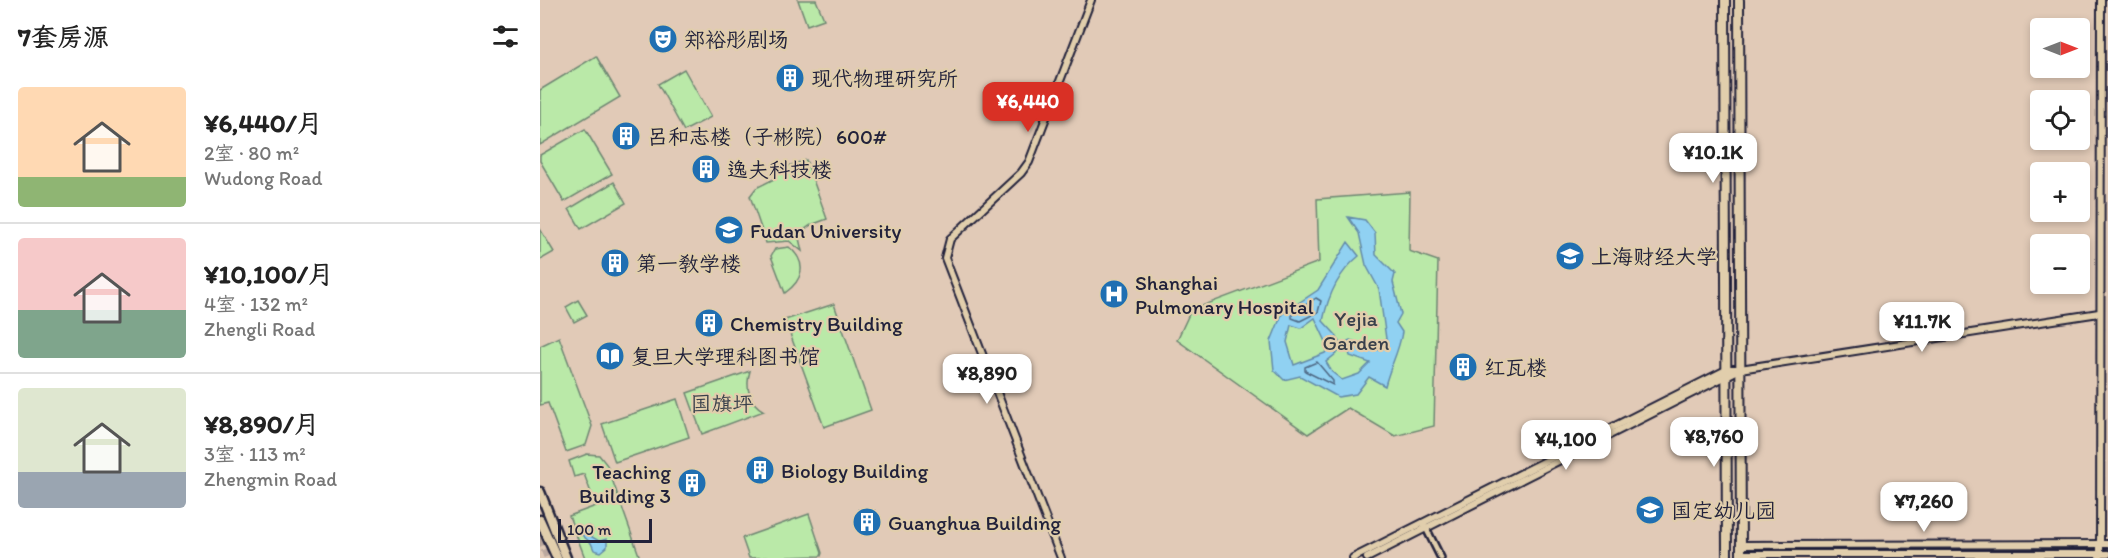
<!DOCTYPE html>
<html lang="zh">
<head>
<meta charset="utf-8">
<style>
  body { margin:0; font-family:Itim,"LXGW WenKai TC",sans-serif; background:#f6f6f6; color:#222; height:100vh; display:flex; flex-direction:column; font-size:22px; white-space:nowrap }
  * { box-sizing:border-box; margin:0 }
  p { font-size:20px; color:#767676 }
  .icon { flex:none; width:33px; height:33px; fill:none; stroke:currentColor; stroke-width:2; stroke-linecap:round; stroke-linejoin:round }
  .map { position:relative; flex:1; overflow:hidden }
  .panel { display:flex; flex-direction:column; background:#fff; width:540px }
  .panel>* { flex:none }
  .needle { width:39px; rotate:90deg }
  .tools { position:absolute; left:1490px; top:18px; display:grid; gap:12px }
  .tools a { display:grid; place-items:center; width:60px; height:60px; border-radius:6px; background:#fff; box-shadow:0 3px 9px #0003; font-size:30px }
  .scale { position:absolute; left:18px; bottom:15px; width:94px; box-sizing:border-box; padding-left:6px; border:3px solid #22223b; border-top:0; font-size:16px; line-height:21px; white-space:nowrap; color:#22223b; -webkit-text-stroke:4px #e1ceac; paint-order:stroke }
  .price { position:absolute; translate:-50% -51px; padding:0 14px; border-radius:12px; background:#fff; color:#222; font-size:20px; line-height:39px; filter:drop-shadow(0 2px 3px #0008) }
  .price::after { content:''; position:absolute; left:50%; top:36px; width:18px; height:14px; margin-left:-9px; background:inherit; clip-path:polygon(0 0,100% 0,50% 100%) }
  .price.selected { background:#d93025; color:#fff }
  ul { padding:0; list-style:none }
  li { display:flex; align-items:center; gap:18px; height:150px; padding:0 18px }
  li+li { border-top:2px solid #e0e0e0 }
  li span { display:grid; place-items:center; flex:none; width:168px; height:120px; border-radius:6px; color:#555 }
  li>.icon { margin-inline-start:auto }
  span .icon { width:72px; height:72px; fill:#fffc; stroke-width:1 }
  li b { font-size:26px }
  h2 { display:flex; justify-content:space-between; align-items:center; height:72px; padding:0 18px; font-size:26px }
  main { display:flex; flex:1; min-height:0 }
  .map>svg:first-child { display:block }
  .green { fill:#bae9a8; stroke:#6e8672; stroke-width:1.5 }
  .water { fill:#90d1f2; stroke:#648ba9; stroke-width:1.5; fill-rule:evenodd }
  .lines { fill:none; stroke-linecap:round; stroke-linejoin:round }
  .shore { stroke:#4e6884; stroke-width:1.5 }
  .trunk-tunnel { stroke:#bba89e; stroke-width:8; stroke-dasharray:8 4; stroke-linecap:butt }
  .minor-casing { stroke:#22223b; stroke-width:10 }
  .tertiary-casing { stroke:#22223b; stroke-width:10 }
  .secondary-casing { stroke:#22223b; stroke-width:12 }
  .primary-casing { stroke:#22223b; stroke-width:13 }
  .minor { stroke:#e1ceac; stroke-width:5 }
  .tertiary { stroke:#e1ceac; stroke-width:6 }
  .secondary { stroke:#e1ceac; stroke-width:8 }
  .primary { stroke:#e1ceac; stroke-width:8 }
  .labels { text-anchor:middle; dominant-baseline:central; stroke-width:4.5; stroke-linejoin:round; paint-order:stroke }
  .poi-label { font-size:21px; fill:#22223b; stroke:#e1ceac; text-anchor:start }
  .park-label { font-size:21px; fill:#39404b; stroke:#e1ceac }
</style>
</head>
<body>
<main>
<section class="panel">
<h2>7套房源<svg class="icon" aria-label="filters" viewBox="0 0 24 24"><path d="M4 7h16M4 17h16"/><circle cx="9" cy="7" r="2"/><circle cx="15" cy="17" r="2"/></svg></h2>
<ul>
<li><span style="background:linear-gradient(#ffd9b3 75%,#8fb573 0)"><svg class="icon" aria-label="home" viewBox="0 0 24 24"><path d="M3 11l9-7 9 7M6 9v11h12V9"/></svg></span><div><b>¥6,440/月</b><p>2室 · 80 m²</p><p>Wudong Road</p></div></li>
<li><span style="background:linear-gradient(#f6c9c9 60%,#7fa58c 0)"><svg class="icon" aria-label="home" viewBox="0 0 24 24"><path d="M3 11l9-7 9 7M6 9v11h12V9"/></svg></span><div><b>¥10,100/月</b><p>4室 · 132 m²</p><p>Zhengli Road</p></div></li>
<li><span style="background:linear-gradient(#dfe7d0 70%,#9aa5b1 0)"><svg class="icon" aria-label="home" viewBox="0 0 24 24"><path d="M3 11l9-7 9 7M6 9v11h12V9"/></svg></span><div><b>¥8,890/月</b><p>3室 · 113 m²</p><p>Zhengmin Road</p></div></li>
</ul>
</section>
<div class="map">
<svg width="1568" height="558" viewBox="0 0 1568 558">
  <rect width="100%" height="100%" fill="#e1cab7"/>
  <filter id="ink" filterUnits="userSpaceOnUse"><feTurbulence type="fractalNoise" baseFrequency=".0167" numOctaves="2"/><feDisplacementMap in="SourceGraphic" scale="12" xChannelSelector="R" yChannelSelector="G"/><feConvolveMatrix kernelMatrix="1 2 1 2 8 2 1 2 1" color-interpolation-filters="sRGB"/></filter>
  <g filter="url(#ink)">
    <g class="green">
      <polygon points="258,0 276,0 284,19 267,25"/>
      <polygon points="56,56 80,97 0,145 0,90"/>
      <polygon points="144,69 171,117 144,131 118,84"/>
      <polygon points="45,129 72,174 24,202 0,161 0,155"/>
      <polygon points="266,160 287,219 271,225 258,234 262,251 249,241 226,243 210,196 216,188 234,179 237,170"/>
      <polygon points="74,182 86,203 41,229 29,209"/>
      <polygon points="870,192 869,251 898,261 894,426 855,436 808,408 768,434 637,340 651,310 779,262 777,199"/>
      <polygon points="0,229 14,252 0,260"/>
      <path d="M 249,247 C 268,263 263,280 245,293 L 231,256 L 235,249 Z"/>
      <polygon points="38,300 47,315 34,322 26,307"/>
      <polygon points="294,304 331,410 284,427 245,320"/>
      <polygon points="19,337 52,426 46,445 26,452 8,403 0,405 0,346"/>
      <path d="M 210,371 C 205,387 209,403 224,411 L 162,434 L 147,393 Z"/>
      <polygon points="137,399 149,437 75,462 62,424"/>
      <polygon points="47,454 59,455 67,465 100,558 45,558 29,516 56,506 44,474 34,477 29,461"/>
      <polygon points="269,514 282,553 281,556 209,558 202,538"/>
    </g>
    <g class="water">
      <path d="M 808,217 L 825,220 L 835,233 L 836,255 L 855,274 L 853,282 L 861,314 L 856,323 L 862,332 C 859,352 850,366 845,386 L 829,377 L 816,394 L 798,397 L 760,376 L 744,380 L 734,370 L 731,341 L 742,314 L 778,290 L 808,242 L 819,256 C 799,272 788,296 783,321 L 796,335 L 802,349 L 786,362 L 792,372 L 802,380 L 819,374 L 830,363 L 810,356 L 806,342 L 810,340 L 839,350 L 847,346 L 839,289 L 826,265 L 819,233 ZM 775,318 L 789,348 L 785,353 L 754,365 L 747,342 L 751,325 L 761,328 Z"/>
      <polygon points="49,526 53,530 50,532 52,537 59,541 67,539 67,547 61,552 54,550 51,543 42,535 41,530"/>
    </g>
    <g class="lines">
      <g class="shore">
        <polygon points="776,298 781,301 778,312 760,321 752,318 752,314"/>
        <polygon points="777,362 793,381 793,385 765,371 765,367"/>
      </g>
      <polyline class="trunk-tunnel" points="0,538 8,558"/>
      <g class="minor-casing">
        <polyline id="minor" points="885,526 901,558"/>
      </g>
      <g class="tertiary-casing">
        <g id="tertiary">
          <polyline points="1200,545 1568,544"/>
          <polyline points="1200,554 1568,554"/>
          <polyline points="521,558 405,258 410,239 481,173 489,162 551,0"/>
          <polyline points="813,558 1188,369 1200,369 1559,313"/>
          <polyline points="827,558 1200,369"/>
          <polyline points="1560,558 1561,0"/>
        </g>
      </g>
      <g class="secondary-casing">
        <g id="secondary">
          <polyline points="1185,0 1187,558"/>
          <polyline points="1199,0 1201,558"/>
        </g>
      </g>
      <g class="primary-casing">
        <g id="primary">
          <polyline points="0,492 26,558"/>
          <polyline points="0,520 17,558"/>
        </g>
      </g>
      <use href="#minor" class="minor"/>
      <use href="#tertiary" class="tertiary"/>
      <use href="#secondary" class="secondary"/>
      <use href="#primary" class="primary"/>
    </g>
  </g>
  <defs>
    <g id="theatre-disc" transform="scale(1.5)"><circle r="9.5" fill="#1f6fb2" stroke="#e1ceac"/><path d="M-5-5.5Q0-4 5-5.5V0Q5 5 0 6Q-5 5-5 0ZM-3.3-2.5H-1v1.5H-3.3ZM1-2.5H3.3v1.5H1ZM-2.8 1Q0 5.5 2.8 1Z" fill="#fff"/></g>
    <g id="building-disc" transform="scale(1.5)"><circle r="9.5" fill="#1f6fb2" stroke="#e1ceac"/><path d="M-4-6H4V6H1V3H-1V6H-4ZM-2.5-4.3h1.7v1.8h-1.7ZM.8-4.3h1.7v1.8H.8ZM-2.5-1h1.7V.8h-1.7ZM.8-1h1.7V.8H.8Z" fill="#fff"/></g>
    <g id="university-disc" transform="scale(1.5)"><circle r="9.5" fill="#1f6fb2" stroke="#e1ceac"/><path d="M0-5L7-2L0 1L-7-2ZM-4 1L0 2.5L4 1V4Q0 6-4 4Z" fill="#fff"/></g>
    <g id="hospital-disc" transform="scale(1.5)"><circle r="9.5" fill="#1f6fb2" stroke="#e1ceac"/><path d="M-5-5h3v3.5h4V-5h3V5h-3V1.5h-4V5h-3Z" fill="#fff"/></g>
    <g id="library-disc" transform="scale(1.5)"><circle r="9.5" fill="#1f6fb2" stroke="#e1ceac"/><path d="M-6-4Q-3-5.5-.7-3.5V5Q-3 3-6 4ZM6-4Q3-5.5 .7-3.5V5Q3 3 6 4Z" fill="#fff"/></g>
    <g id="school-disc" transform="scale(1.5)"><circle r="9.5" fill="#1f6fb2" stroke="#e1ceac"/><path d="M0-5L7-2L0 1L-7-2ZM-4 1L0 2.5L4 1V4Q0 6-4 4Z" fill="#fff"/></g>
  </defs>
  <g fill-rule="evenodd">
    <use href="#theatre-disc" x="123" y="39"/>
    <use href="#building-disc" x="250" y="78"/>
    <use href="#building-disc" x="86" y="136"/>
    <use href="#building-disc" x="166" y="169"/>
    <use href="#university-disc" x="189" y="230"/>
    <use href="#university-disc" x="1030" y="256"/>
    <use href="#building-disc" x="75" y="263"/>
    <use href="#hospital-disc" x="574" y="294"/>
    <use href="#building-disc" x="169" y="323"/>
    <use href="#library-disc" x="70" y="356"/>
    <use href="#building-disc" x="923" y="367"/>
    <use href="#building-disc" x="220" y="470"/>
    <use href="#building-disc" x="152" y="483"/>
    <use href="#school-disc" x="1110" y="510"/>
    <use href="#building-disc" x="327" y="522"/>
  </g>
  <g class="labels">
    <g class="poi-label">
      <text x="144" y="39">郑裕彤剧场‌</text>
      <text x="271" y="78">现代物理研究所</text>
      <text x="107" y="136">吕和志楼（子彬院）600#</text>
      <text x="187" y="169">逸夫科技楼</text>
      <text x="210" y="230">Fudan University</text>
      <text x="1051" y="256">上海财经大学</text>
      <text x="96" y="263">第一教学楼</text>
      <text x="595" y="282">Shanghai<tspan x="595" dy="24">Pulmonary Hospital</tspan></text>
      <text x="190" y="323">Chemistry Building</text>
      <text x="91" y="356">复旦大学理科图书馆</text>
      <text x="944" y="367">红瓦楼</text>
      <text x="241" y="470">Biology Building</text>
      <text x="131" y="471" text-anchor="end">Teaching<tspan x="131" dy="24">Building 3</tspan></text>
      <text x="1131" y="510">国定幼儿园</text>
      <text x="348" y="522">Guanghua Building</text>
    </g>
    <g class="park-label">
      <text x="816" y="318">Yejia<tspan x="816" dy="24">Garden</tspan></text>
      <text x="182" y="403">国旗坪</text>
    </g>
  </g>
</svg>
<div class="tools">
<a><svg class="needle" viewBox="-14 -14 28 28"><path d="M0-13l5 13h-10z" fill="#e53935"/><path d="M0 13l5-13h-10z" fill="#767676"/></svg></a>
<a><svg class="icon" aria-label="locate" viewBox="0 0 24 24"><circle cx="12" cy="12" r="6"/><path d="M12 2v4M12 18v4M2 12h4M18 12h4"/></svg></a>
<a>+</a>
<a>−</a>
</div>
<div class="scale">100 m</div>
<b class="price selected" style="left:488px;top:133px">¥6,440</b>
<b class="price" style="left:1173px;top:184px">¥10.1K</b>
<b class="price" style="left:1382px;top:353px">¥11.7K</b>
<b class="price" style="left:447px;top:405px">¥8,890</b>
<b class="price" style="left:1174px;top:468px">¥8,760</b>
<b class="price" style="left:1026px;top:471px">¥4,100</b>
<b class="price" style="left:1384px;top:533px">¥7,260</b>
</div>
</main>
</body>
</html>
